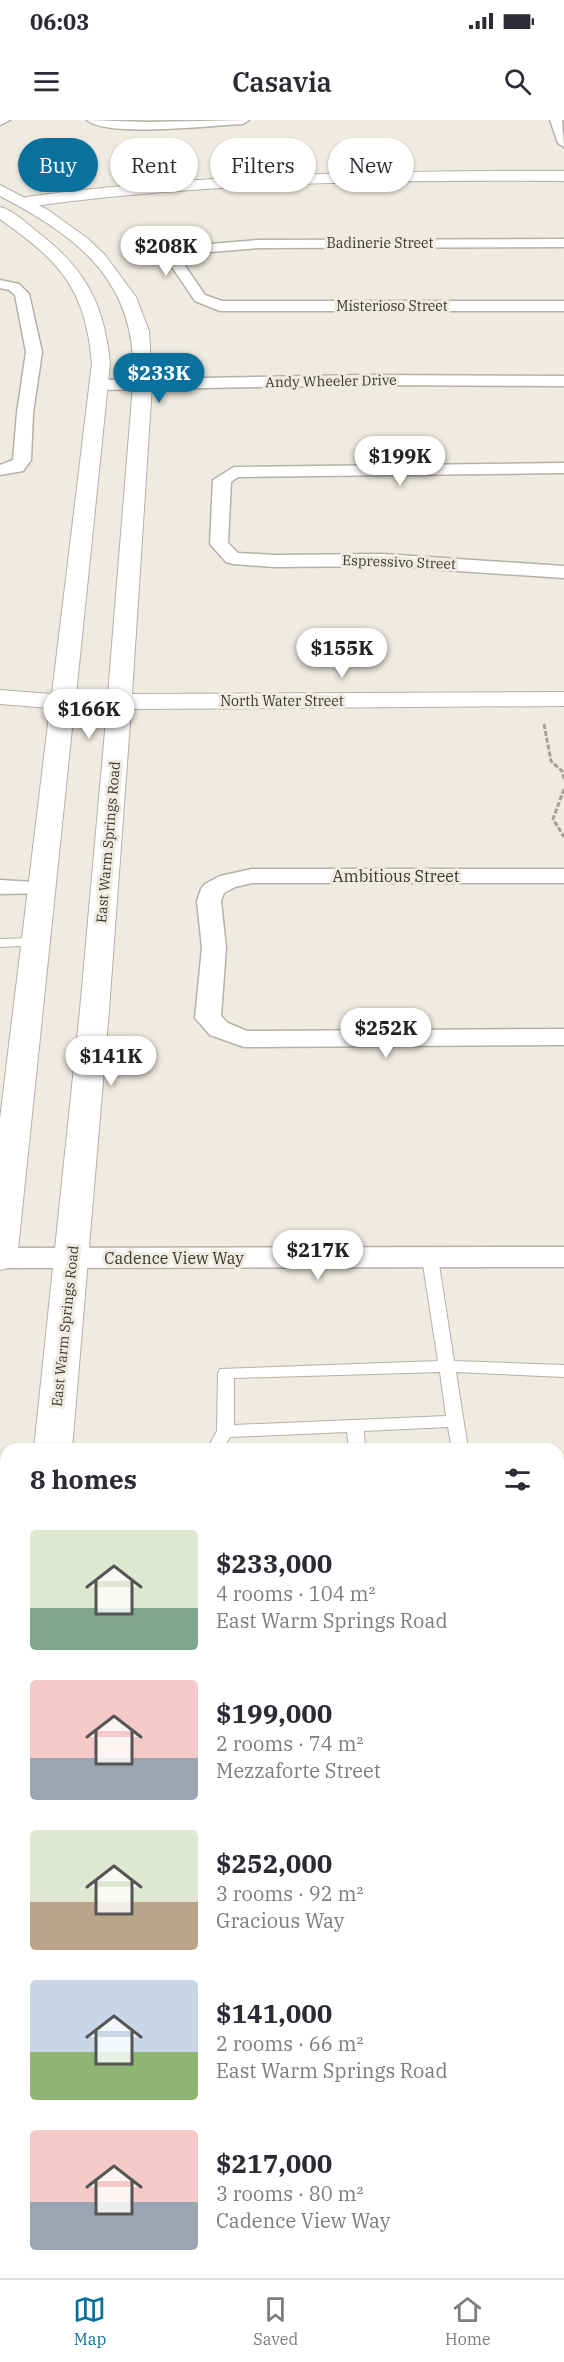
<!DOCTYPE html>
<html lang="en">
<head>
<meta charset="utf-8">
<style>
  body { margin:0; font-family:"IBM Plex Serif",serif; background:#f2f2f3; color:#2b2b33; height:100vh; display:flex; flex-direction:column; font-size:22px; white-space:nowrap }
  * { box-sizing:border-box; margin:0 }
  p { font-size:20px; color:#7c7c81 }
  .icon { flex:none; width:33px; height:33px; fill:none; stroke:currentColor; stroke-width:2; stroke-linecap:round; stroke-linejoin:round }
  .map { position:relative; flex:1; overflow:hidden }
  .sheet { position:absolute; left:0px; top:1323px; width:564px; height:836px; display:flex; flex-direction:column; background:#fff; border-radius:18px 18px 0 0; box-shadow:0 2px 4px #0004 }
  .sheet>* { flex:none }
  .top-card { position:absolute; left:18px; top:18px; width:528px; height:54px; display:flex; gap:12px }
  .price { position:absolute; translate:-50% -51px; padding:0 14px; border-radius:21px; background:#fff; color:#222; font-size:20px; line-height:39px; filter:drop-shadow(0 2px 3px #0008) }
  .price::after { content:''; position:absolute; left:50%; top:36px; width:18px; height:14px; margin-left:-9px; background:inherit; clip-path:polygon(0 0,100% 0,50% 100%) }
  .price.on { background:#0a719e; color:#fff }
  ul { padding:0; list-style:none }
  li { display:flex; align-items:center; gap:18px; height:150px; padding:0 30px }
  li span { display:grid; place-items:center; flex:none; width:168px; height:120px; border-radius:6px; color:#555 }
  li>.icon { margin-inline-start:auto }
  span .icon { width:72px; height:72px; fill:#fffc; stroke-width:1 }
  li b { font-size:26px }
  h2 { display:flex; justify-content:space-between; align-items:center; height:72px; padding:0 30px; font-size:26px }
  .chip { padding:0 21px; border-radius:27px; background:#fff; box-shadow:0 2px 4px #0004; font-size:21px; line-height:54px }
  .chip.on { background:#0a719e; color:#fff }
  .status { display:flex; justify-content:space-between; align-items:center; height:42px; padding:0 30px; background:#fff; direction:ltr }
  .status svg { height:16px; fill:currentColor }
  header { display:flex; justify-content:space-between; align-items:center; height:78px; padding:0 30px; background:#fff; font-size:27px; font-weight:600 }
  .tabs { display:flex; justify-content:space-around; align-items:center; height:84px; border-top:2px solid #e1e1e2; background:#fff; font-size:16px; color:#7c7c81 }
  .tabs a { display:grid; justify-items:center; gap:3px }
  .tabs .on { color:#0a719e }
  .map>svg:first-child { display:block }
  .lines { fill:none; stroke-linecap:round; stroke-linejoin:round }
  .service-casing { stroke:#b4b1a6; stroke-width:2 }
  .minor-casing { stroke:#b4b1a6; stroke-width:3 }
  .tertiary-casing { stroke:#b4b1a6; stroke-width:2 }
  .secondary-casing { stroke:#b4b1a6; stroke-width:2 }
  .path { stroke:#a5a199; stroke-width:3; stroke-dasharray:5 2; stroke-linecap:butt }
  .service { fill:#fff; fill-rule:evenodd }
  .minor { fill:#fff; fill-rule:evenodd }
  .tertiary { fill:#fff; fill-rule:evenodd }
  .secondary { fill:#fff; fill-rule:evenodd }
  .labels { text-anchor:middle; dominant-baseline:central; stroke-width:6; stroke-linejoin:round; paint-order:stroke }
  .far-street-label { font-size:14px; fill:#393733; stroke:#efebe0 }
  .street-label { font-size:16px; fill:#393733; stroke:#efebe0 }
</style>
</head>
<body>
<div class="status"><b>06:03</b><svg viewBox="0 0 49 12"><path d="M0 12V9h3v3zM5 12V6h3v6zM10 12V3h3v9zM15 12V0h3v12zM26 1h20v11H26zM47 4h2v5h-2z"/></svg></div>
<header><svg class="icon" aria-label="menu" viewBox="0 0 24 24"><path d="M4 6h16M4 12h16M4 18h16"/></svg>Casavia<svg class="icon" aria-label="search" viewBox="0 0 24 24"><circle cx="10" cy="10" r="6"/><path d="M15 15l6 6"/></svg></header>
<div class="map">
<svg width="564" height="2158" viewBox="0 0 564 2158">
  <rect width="100%" height="100%" fill="#efebe0"/>
  <g class="lines">
    <g class="service-casing">
      <g id="service">
        <polygon points="37,818 42,819 43,822 42,825 0,827 0,819"/>
        <path d="M 430,1133 L 438,1138 L 454,1241 L 564,1245 L 564,1257 L 456,1252 L 468,1329 L 452,1329 L 448,1307 L 364,1311 L 365,1329 L 349,1329 L 347,1312 L 230,1317 L 223,1329 L 207,1329 L 217,1311 L 218,1253 L 220,1249 L 438,1241 L 422,1138 ZM 440,1252 L 446,1296 L 234,1305 L 234,1258 Z"/>
        <polygon points="558,1667 564,1668 564,1684 558,1683"/>
        <polygon points="558,2111 564,2113 564,2158 550,2158 550,2152 558,2152"/>
        <rect x="404" y="2152" width="24" height="6"/>
      </g>
    </g>
    <g class="minor-casing">
      <g id="minor">
        <polygon points="0,0 10,0 0,5"/>
        <path d="M 87,0 L 148,2 L 249,0 L 243,4 C 213,5 107,18 87,0 Z"/>
        <polygon points="550,0 562,0 564,27 558,23"/>
        <polygon points="564,119 564,127 258,128 199,133 181,140 205,175 222,181 564,181 564,191 220,191 195,181 166,138 197,125 258,120"/>
        <polygon points="0,160 19,164 29,174 42,232 33,293 31,340 23,351 0,355 0,345 13,340 17,293 26,232 15,175 9,170 0,168"/>
        <polygon points="366,255 564,256 564,266 366,265 99,270 91,265 99,260"/>
        <polygon points="564,343 564,353 238,357 231,362 228,423 238,433 275,435 383,434 564,446 564,458 383,446 275,447 233,444 226,442 210,424 213,360 234,347"/>
        <polygon points="252,749 564,749 564,763 252,763 235,767 224,773 221,781 226,828 221,896 228,903 247,911 564,909 564,925 244,927 210,915 195,898 202,828 197,781 201,769 205,764 220,756"/>
        <polygon points="0,760 51,763 55,768 51,773 0,774"/>
        <polygon points="564,1127 564,1147 0,1148 0,1128"/>
      </g>
    </g>
    <g class="tertiary-casing">
      <path id="tertiary" d="M 496,51 L 564,51 L 564,61 C 384,60 205,62 26,87 L 18,82 L 26,77 C 182,56 338,52 496,51 Z"/>
    </g>
    <g class="secondary-casing">
      <g id="secondary">
        <path d="M 0,65 L 48,90 L 87,118 L 105,135 L 136,177 L 149,211 L 152,265 L 132,574 L 564,572 L 564,586 L 131,589 L 109,890 L 72,1329 L 34,1329 L 80,890 L 107,589 L 74,589 L 17,1139 L 12,1147 L 0,1150 L 0,999 L 50,588 L 0,584 L 0,570 L 52,574 L 92,243 C 85,167 60,142 0,99 L 0,87 C 13,90 25,102 35,110 C 84,147 104,182 110,243 L 76,575 L 108,574 L 133,265 C 139,165 83,119 0,76 Z"/>
        <rect x="0" y="1646" width="6" height="36"/>
        <polygon points="6,1781 6,1880 0,1882 0,1783"/>
      </g>
    </g>
    <g class="path">
      <polyline points="544,604 551,641 562,651 564,659"/>
      <polyline points="564,669 553,699 564,717"/>
    </g>
    <use href="#service" class="service"/>
    <use href="#minor" class="minor"/>
    <use href="#tertiary" class="tertiary"/>
    <use href="#secondary" class="secondary"/>
  </g>
  <g class="labels">
    <g class="far-street-label">
      <text x="380" y="123">Badinerie Street</text>
      <text x="392" y="186">Misterioso Street</text>
      <text transform="translate(331 261) rotate(-1)">Andy Wheeler Drive</text>
      <text transform="translate(399 442) rotate(2)">Espressivo Street</text>
      <text x="282" y="581">North Water Street</text>
      <text transform="translate(108 722) rotate(-85)">East Warm Springs Road</text>
      <text transform="translate(65 1206) rotate(-84)">East Warm Springs Road</text>
    </g>
    <g class="street-label">
      <text x="396" y="756">Ambitious Street</text>
      <text x="174" y="1138">Cadence View Way</text>
    </g>
  </g>
</svg>
<b class="price" style="left:166px;top:157px">$208K</b>
<b class="price on" style="left:159px;top:284px">$233K</b>
<b class="price" style="left:400px;top:367px">$199K</b>
<b class="price" style="left:342px;top:559px">$155K</b>
<b class="price" style="left:89px;top:620px">$166K</b>
<b class="price" style="left:386px;top:939px">$252K</b>
<b class="price" style="left:111px;top:967px">$141K</b>
<b class="price" style="left:318px;top:1161px">$217K</b>
<div class="top-card">
<a class="chip on">Buy</a>
<a class="chip">Rent</a>
<a class="chip">Filters</a>
<a class="chip">New</a>
</div>
<section class="sheet">
<h2>8 homes<svg class="icon" aria-label="filters" viewBox="0 0 24 24"><path d="M4 7h16M4 17h16"/><circle cx="9" cy="7" r="2"/><circle cx="15" cy="17" r="2"/></svg></h2>
<ul>
<li><span style="background:linear-gradient(#dfe7d0 65%,#7fa58c 0)"><svg class="icon" aria-label="home" viewBox="0 0 24 24"><path d="M3 11l9-7 9 7M6 9v11h12V9"/></svg></span><div><b>$233,000</b><p>4 rooms · 104 m²</p><p>East Warm Springs Road</p></div></li>
<li><span style="background:linear-gradient(#f6c9c9 65%,#9aa5b1 0)"><svg class="icon" aria-label="home" viewBox="0 0 24 24"><path d="M3 11l9-7 9 7M6 9v11h12V9"/></svg></span><div><b>$199,000</b><p>2 rooms · 74 m²</p><p>Mezzaforte Street</p></div></li>
<li><span style="background:linear-gradient(#dfe7d0 60%,#b9a48a 0)"><svg class="icon" aria-label="home" viewBox="0 0 24 24"><path d="M3 11l9-7 9 7M6 9v11h12V9"/></svg></span><div><b>$252,000</b><p>3 rooms · 92 m²</p><p>Gracious Way</p></div></li>
<li><span style="background:linear-gradient(#c9d6e8 60%,#8fb573 0)"><svg class="icon" aria-label="home" viewBox="0 0 24 24"><path d="M3 11l9-7 9 7M6 9v11h12V9"/></svg></span><div><b>$141,000</b><p>2 rooms · 66 m²</p><p>East Warm Springs Road</p></div></li>
<li><span style="background:linear-gradient(#f6c9c9 60%,#9aa5b1 0)"><svg class="icon" aria-label="home" viewBox="0 0 24 24"><path d="M3 11l9-7 9 7M6 9v11h12V9"/></svg></span><div><b>$217,000</b><p>3 rooms · 80 m²</p><p>Cadence View Way</p></div></li>
</ul>
</section>
</div>
<nav class="tabs">
<a class="on"><svg class="icon" aria-label="map" viewBox="0 0 24 24"><path d="M3 6l6-2 6 2 6-2v14l-6 2-6-2-6 2zM9 4v14M15 6v14"/></svg>Map</a>
<a><svg class="icon" aria-label="saved" viewBox="0 0 24 24"><path d="M7 4h10v16l-5-4-5 4z"/></svg>Saved</a>
<a><svg class="icon" aria-label="home" viewBox="0 0 24 24"><path d="M3 11l9-7 9 7M6 9v11h12V9"/></svg>Home</a>
</nav>
</body>
</html>
